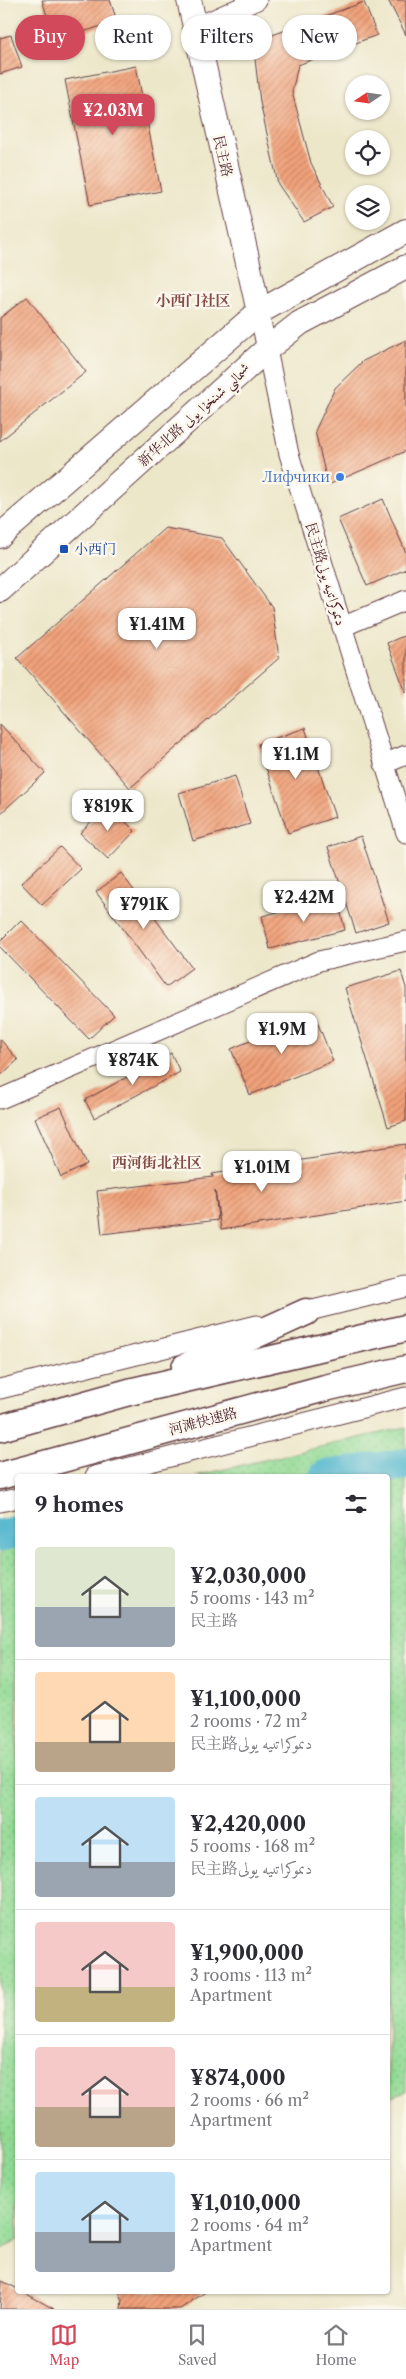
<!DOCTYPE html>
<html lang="en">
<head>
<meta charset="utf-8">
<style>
  body { margin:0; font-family:"Libre Caslon Text",Amiri,"Noto Serif SC",serif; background:#f2f2f3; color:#2b2b33; height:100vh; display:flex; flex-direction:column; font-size:19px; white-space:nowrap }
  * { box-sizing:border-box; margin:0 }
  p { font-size:16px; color:#7c7c81 }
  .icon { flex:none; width:28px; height:28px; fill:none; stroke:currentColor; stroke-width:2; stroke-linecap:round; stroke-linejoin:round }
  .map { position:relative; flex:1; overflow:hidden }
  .panel { position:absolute; left:15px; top:1474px; width:375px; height:820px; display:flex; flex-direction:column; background:#fff; border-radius:5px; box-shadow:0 1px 4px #0004 }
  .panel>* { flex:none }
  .banner { position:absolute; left:15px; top:15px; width:376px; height:45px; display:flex; gap:10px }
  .needle { width:32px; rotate:257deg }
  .tools { position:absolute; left:345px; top:75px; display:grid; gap:10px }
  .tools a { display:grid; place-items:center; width:45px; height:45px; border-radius:50%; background:#fff; box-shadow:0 1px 4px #0004; font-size:25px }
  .price { position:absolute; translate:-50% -42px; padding:0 11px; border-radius:10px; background:#fff; color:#222; font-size:16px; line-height:32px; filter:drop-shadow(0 1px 2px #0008) }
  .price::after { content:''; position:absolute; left:50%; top:30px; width:15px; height:11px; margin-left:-8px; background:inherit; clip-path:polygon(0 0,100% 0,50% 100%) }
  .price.selected { background:#d1495b; color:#fff }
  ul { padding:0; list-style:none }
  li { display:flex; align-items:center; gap:15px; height:125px; padding:0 20px }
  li+li { border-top:1px solid #e1e1e2 }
  li span { display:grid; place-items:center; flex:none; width:140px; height:100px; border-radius:5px; color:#555 }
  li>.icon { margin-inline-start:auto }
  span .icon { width:60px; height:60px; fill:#fffc; stroke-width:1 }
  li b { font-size:21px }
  h2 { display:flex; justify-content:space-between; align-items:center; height:60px; padding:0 20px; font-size:21px }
  .pill { padding:0 18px; border-radius:22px; background:#fff; box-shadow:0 1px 4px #0004; font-size:18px; line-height:45px }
  .pill.selected { background:#d1495b; color:#fff }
  .dock { display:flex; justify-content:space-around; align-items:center; height:70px; border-top:1px solid #e1e1e2; background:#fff; font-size:14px; color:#7c7c81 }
  .dock a { display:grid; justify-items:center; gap:2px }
  .dock .selected { color:#d1495b }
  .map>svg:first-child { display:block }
  .park { fill:url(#park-dots); stroke:#6e7c60 }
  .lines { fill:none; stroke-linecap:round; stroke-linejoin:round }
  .river { stroke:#4eb5cd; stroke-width:32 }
  .building { fill:url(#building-hatch) }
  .minor-casing { stroke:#623d43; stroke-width:21 }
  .major-casing { stroke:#623d43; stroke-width:26 }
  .highway-casing { stroke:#623d43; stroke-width:29 }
  .minor { stroke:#fff; stroke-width:19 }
  .major { stroke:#fff; stroke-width:24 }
  .highway { stroke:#fff; stroke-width:26 }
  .shop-dot { fill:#3f7fe0; stroke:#fbf7ec; stroke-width:2 }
  .transit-dot { fill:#1a4fb4; stroke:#fbf7ec; stroke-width:2 }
  .labels { text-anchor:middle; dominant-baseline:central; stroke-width:5; stroke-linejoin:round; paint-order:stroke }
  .street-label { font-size:14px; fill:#4a1f2b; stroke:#fbf7ec }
  .shop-label { font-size:14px; fill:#366cbe; stroke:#fbf7ec; text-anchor:end }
  .transit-label { font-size:14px; fill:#164399; stroke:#fbf7ec; text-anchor:start }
  .neighbourhood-label { font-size:15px; font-weight:bold; fill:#844d47; stroke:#fbf7ec }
</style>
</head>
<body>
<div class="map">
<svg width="406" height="2309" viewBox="0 0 406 2309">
  <defs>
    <pattern id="park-dots" width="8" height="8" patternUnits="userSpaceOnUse" patternTransform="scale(1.25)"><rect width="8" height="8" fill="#92da94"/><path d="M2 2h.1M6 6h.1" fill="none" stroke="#7fbb80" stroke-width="1.8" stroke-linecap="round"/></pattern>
    <pattern id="building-hatch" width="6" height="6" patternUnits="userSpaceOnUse" patternTransform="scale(1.25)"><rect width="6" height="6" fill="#f1a27a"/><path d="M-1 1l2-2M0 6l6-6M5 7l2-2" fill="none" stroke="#c58364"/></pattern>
  </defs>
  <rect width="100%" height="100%" fill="#fbf7ec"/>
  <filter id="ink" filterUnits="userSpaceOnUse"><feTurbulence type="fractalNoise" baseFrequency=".02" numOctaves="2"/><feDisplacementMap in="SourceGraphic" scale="10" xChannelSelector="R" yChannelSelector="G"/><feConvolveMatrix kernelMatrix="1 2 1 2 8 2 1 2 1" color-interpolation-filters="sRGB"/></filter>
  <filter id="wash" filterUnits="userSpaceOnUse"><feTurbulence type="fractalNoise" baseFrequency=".0096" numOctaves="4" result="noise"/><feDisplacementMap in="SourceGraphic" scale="20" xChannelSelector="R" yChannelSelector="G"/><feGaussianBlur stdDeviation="1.12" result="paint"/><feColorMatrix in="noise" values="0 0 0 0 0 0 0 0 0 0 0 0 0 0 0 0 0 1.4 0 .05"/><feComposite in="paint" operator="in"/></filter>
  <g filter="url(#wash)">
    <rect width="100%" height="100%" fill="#ede7ca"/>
    <g class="park">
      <polygon points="406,1427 406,2091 388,2098 388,1476 195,1476"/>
      <polygon points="17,1520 18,2240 0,2250 0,1525"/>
    </g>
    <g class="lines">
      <g class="river">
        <polyline points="325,1476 406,1464"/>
        <polyline points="0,1536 18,1531"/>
      </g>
    </g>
    <g id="blocks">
      <g class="building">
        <polygon points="42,0 110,0 117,21 55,41"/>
        <polygon points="388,0 406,0 406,35"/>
        <polygon points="364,2 377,35 298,65 292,92 311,163 333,207 304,222 278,184 260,102 253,42"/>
        <polygon points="11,35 22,67 0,74 0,38"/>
        <polygon points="136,66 161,191 90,205 65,80"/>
        <polygon points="27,297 86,372 0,441 0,318"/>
        <polygon points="406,340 406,451 328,485 315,431 335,388 363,361"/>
        <polygon points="383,499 406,553 406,569 367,586 338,519"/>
        <polygon points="165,528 222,538 272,607 279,658 130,788 17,658"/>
        <polygon points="406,635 406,693 387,643"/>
        <polygon points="0,724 45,773 0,814"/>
        <polygon points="305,728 335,817 288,833 258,744"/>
        <polygon points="235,776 250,824 193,841 179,793"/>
        <polygon points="108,804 135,831 108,859 80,833"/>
        <polygon points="361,836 389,922 356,933 328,847"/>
        <polygon points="60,847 81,869 42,905 21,883"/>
        <polygon points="121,873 192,968 166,987 96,892"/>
        <polygon points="337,897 345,930 270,949 262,916"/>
        <polygon points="21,920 114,1015 89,1039 0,947 0,941"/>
        <polygon points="401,971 406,988 406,1121 388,1127 345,988"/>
        <polygon points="314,1014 333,1061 250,1095 231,1049"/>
        <polygon points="0,1039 18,1060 0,1076"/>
        <polygon points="171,1053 180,1072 94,1118 85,1100"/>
        <polygon points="61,1107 87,1165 61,1177 35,1118"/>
        <polygon points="406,1144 406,1201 221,1230 215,1190 218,1220 102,1234 97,1191 213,1177 212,1174"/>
        <polygon points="2,2281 18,2289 18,2291 21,2291 54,2309 0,2309"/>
        <polygon points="119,2291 207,2291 180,2309 121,2309 122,2299"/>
      </g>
    </g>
  </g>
  <g filter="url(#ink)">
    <use href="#blocks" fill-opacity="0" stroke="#623d43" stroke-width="1"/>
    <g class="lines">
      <g class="minor-casing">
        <g id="minor">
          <polyline points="194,28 257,0"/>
          <polyline points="259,312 289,454 406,833"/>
          <polyline points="342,627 406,600"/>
          <polyline points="384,764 406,755"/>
          <polyline points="0,1099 319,961 406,941"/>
          <polyline points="293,1315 406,1287"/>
          <polyline points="0,1389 257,1325"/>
          <polyline points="95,1476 406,1397"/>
          <polyline points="0,1502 18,1498"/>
        </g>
      </g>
      <g class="major-casing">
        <g id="major">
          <polyline points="189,0 259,312"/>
          <polyline points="0,536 259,312 406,231"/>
          <polyline points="0,590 267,349 300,323 406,267"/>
        </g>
      </g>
      <g class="highway-casing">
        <g id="highway">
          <polyline points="185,1367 306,1312"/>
          <polyline points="0,1428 129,1392 406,1328"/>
          <polyline points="0,1476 325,1388 406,1369"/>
        </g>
      </g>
      <use href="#minor" class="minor"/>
      <use href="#major" class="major"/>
      <use href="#highway" class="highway"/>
    </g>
  </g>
  <circle class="shop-dot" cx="340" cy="477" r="5"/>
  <rect class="transit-dot" x="59" y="544" width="10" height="10" rx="2.5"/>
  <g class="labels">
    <g class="street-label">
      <text transform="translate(223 156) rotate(77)">民主路</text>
      <text transform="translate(194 415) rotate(-42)">新华北路 شىمالىي شىنخۇا يولى</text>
      <text transform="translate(326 574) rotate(73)">民主路دىموكراتىيە يولى</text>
      <text transform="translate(203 1421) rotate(-15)">河滩快速路</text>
    </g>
    <g class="shop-label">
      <text x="330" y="477">Лифчики</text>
    </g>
    <g class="transit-label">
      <text x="74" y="549">小西门</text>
    </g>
    <g class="neighbourhood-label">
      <text x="193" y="300">小西门社区</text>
      <text x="157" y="1162">西河街北社区</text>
    </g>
  </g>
</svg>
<div class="tools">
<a><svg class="needle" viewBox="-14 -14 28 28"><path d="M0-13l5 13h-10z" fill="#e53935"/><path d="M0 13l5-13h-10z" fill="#7c7c81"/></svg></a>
<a><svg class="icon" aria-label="locate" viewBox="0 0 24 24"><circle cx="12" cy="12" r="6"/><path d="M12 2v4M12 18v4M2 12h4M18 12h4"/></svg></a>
<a><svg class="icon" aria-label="layers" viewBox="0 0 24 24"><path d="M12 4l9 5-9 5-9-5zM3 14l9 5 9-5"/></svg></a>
</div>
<b class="price selected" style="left:113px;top:136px">¥2.03M</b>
<b class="price" style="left:157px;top:650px">¥1.41M</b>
<b class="price" style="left:296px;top:780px">¥1.1M</b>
<b class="price" style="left:108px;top:832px">¥819K</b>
<b class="price" style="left:304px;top:923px">¥2.42M</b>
<b class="price" style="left:144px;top:930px">¥791K</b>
<b class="price" style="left:282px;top:1055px">¥1.9M</b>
<b class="price" style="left:133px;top:1086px">¥874K</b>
<b class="price" style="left:262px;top:1193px">¥1.01M</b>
<div class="banner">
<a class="pill selected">Buy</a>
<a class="pill">Rent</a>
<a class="pill">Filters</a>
<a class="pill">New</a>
</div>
<section class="panel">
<h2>9 homes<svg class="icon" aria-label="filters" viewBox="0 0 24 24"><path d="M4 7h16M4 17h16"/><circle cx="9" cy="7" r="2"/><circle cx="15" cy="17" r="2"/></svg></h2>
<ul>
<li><span style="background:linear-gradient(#dfe7d0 60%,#9aa5b1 0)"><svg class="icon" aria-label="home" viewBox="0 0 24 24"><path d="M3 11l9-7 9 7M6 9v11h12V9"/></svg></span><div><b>¥2,030,000</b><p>5 rooms · 143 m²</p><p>民主路</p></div></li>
<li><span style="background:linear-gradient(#ffd9b3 70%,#b9a48a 0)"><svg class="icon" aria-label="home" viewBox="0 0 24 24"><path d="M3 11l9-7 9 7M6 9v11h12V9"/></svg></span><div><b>¥1,100,000</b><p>2 rooms · 72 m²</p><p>民主路دىموكراتىيە يولى</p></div></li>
<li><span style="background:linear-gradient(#bfe0f5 65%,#9aa5b1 0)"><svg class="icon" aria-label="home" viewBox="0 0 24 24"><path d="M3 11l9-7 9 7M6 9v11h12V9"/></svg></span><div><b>¥2,420,000</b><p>5 rooms · 168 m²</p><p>民主路دىموكراتىيە يولى</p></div></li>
<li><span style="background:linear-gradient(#f6c9c9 65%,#c2b280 0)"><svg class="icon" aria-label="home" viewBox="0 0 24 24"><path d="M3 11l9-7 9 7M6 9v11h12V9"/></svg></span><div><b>¥1,900,000</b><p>3 rooms · 113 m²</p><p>Apartment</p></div></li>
<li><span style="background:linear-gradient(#f6c9c9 60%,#b9a48a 0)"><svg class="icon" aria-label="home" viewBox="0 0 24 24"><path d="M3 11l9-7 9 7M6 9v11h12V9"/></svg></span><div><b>¥874,000</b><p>2 rooms · 66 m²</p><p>Apartment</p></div></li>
<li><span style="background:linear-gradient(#bfe0f5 60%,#9aa5b1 0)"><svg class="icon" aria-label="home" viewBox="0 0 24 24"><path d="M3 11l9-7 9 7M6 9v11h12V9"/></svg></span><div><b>¥1,010,000</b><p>2 rooms · 64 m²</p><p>Apartment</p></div></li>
</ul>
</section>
</div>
<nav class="dock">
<a class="selected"><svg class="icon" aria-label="map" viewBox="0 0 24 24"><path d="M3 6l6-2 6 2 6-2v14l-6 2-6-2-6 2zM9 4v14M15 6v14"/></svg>Map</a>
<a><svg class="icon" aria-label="saved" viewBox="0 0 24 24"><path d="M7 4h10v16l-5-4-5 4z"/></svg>Saved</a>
<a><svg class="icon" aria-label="home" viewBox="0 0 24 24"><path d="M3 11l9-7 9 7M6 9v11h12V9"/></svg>Home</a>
</nav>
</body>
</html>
